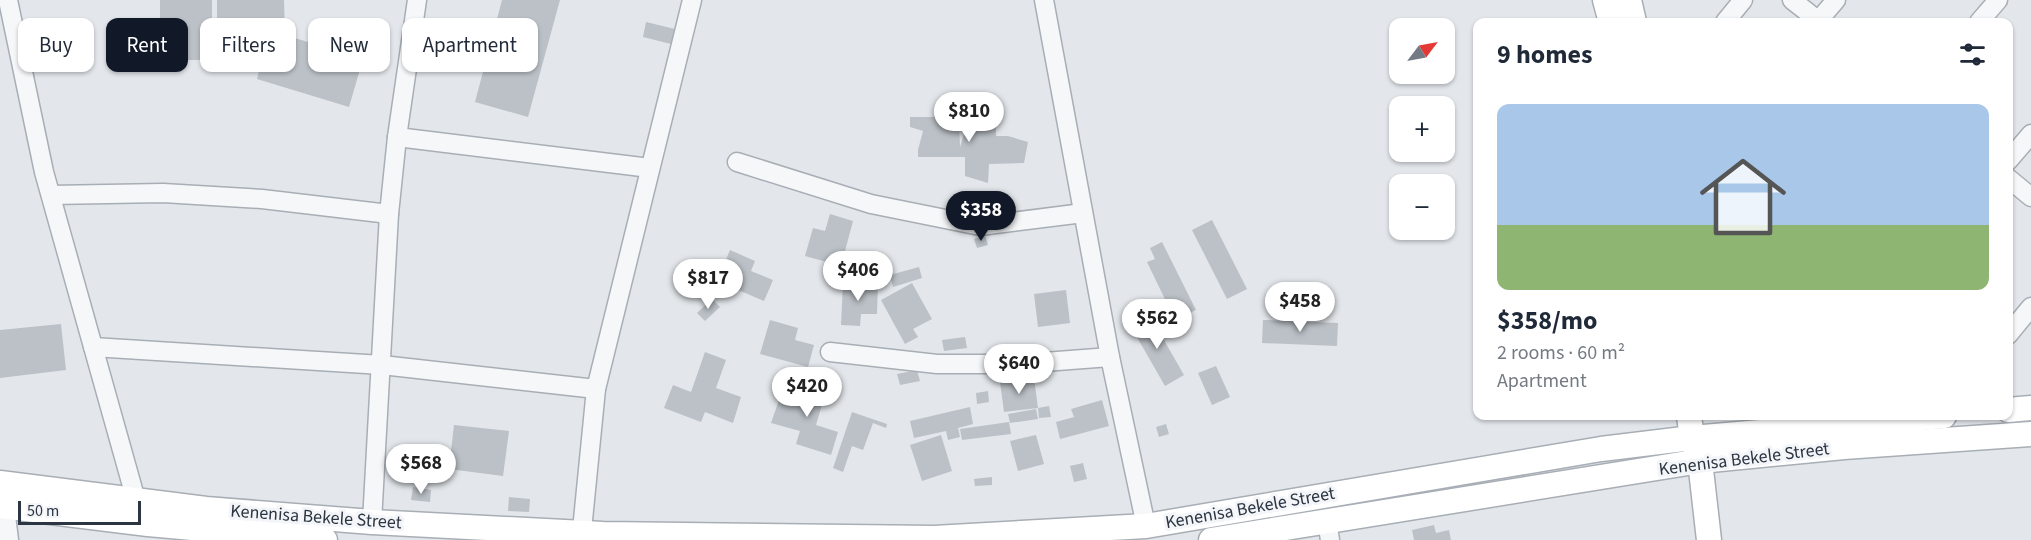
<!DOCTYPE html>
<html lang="en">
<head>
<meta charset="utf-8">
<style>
  body { margin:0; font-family:"Source Sans 3",sans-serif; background:#f2f2f3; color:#1f2937; height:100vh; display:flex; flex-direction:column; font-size:22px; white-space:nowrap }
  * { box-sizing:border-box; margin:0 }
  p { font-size:20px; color:#747a83 }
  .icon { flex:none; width:33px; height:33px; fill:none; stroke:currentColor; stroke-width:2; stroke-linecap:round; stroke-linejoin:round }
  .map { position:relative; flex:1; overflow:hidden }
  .drawer { position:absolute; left:1473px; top:18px; width:540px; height:402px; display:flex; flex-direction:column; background:#fff; border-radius:12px; box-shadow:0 2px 4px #0004 }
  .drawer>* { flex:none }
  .guide { position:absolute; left:18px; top:18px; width:570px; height:54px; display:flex; gap:12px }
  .needle { width:39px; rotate:58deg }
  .buttons { position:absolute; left:1389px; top:18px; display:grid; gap:12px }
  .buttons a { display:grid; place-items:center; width:66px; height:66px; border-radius:12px; background:#fff; box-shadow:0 2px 4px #0004; font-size:30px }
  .scale { position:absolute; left:18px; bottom:15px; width:123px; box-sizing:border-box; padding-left:6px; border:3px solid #2c3642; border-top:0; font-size:16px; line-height:21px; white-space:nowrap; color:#2c3642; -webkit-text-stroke:4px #f3f5f8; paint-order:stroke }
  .price { position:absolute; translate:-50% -51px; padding:0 14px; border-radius:21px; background:#fff; color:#222; font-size:20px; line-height:39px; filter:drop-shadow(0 2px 3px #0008) }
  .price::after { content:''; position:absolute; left:50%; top:36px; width:18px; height:14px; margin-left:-9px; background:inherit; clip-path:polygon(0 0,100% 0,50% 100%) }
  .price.active { background:#111827; color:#fff }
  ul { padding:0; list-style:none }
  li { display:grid; align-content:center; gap:12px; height:318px; padding:0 24px }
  li span { display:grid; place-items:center; height:186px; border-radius:12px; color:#555 }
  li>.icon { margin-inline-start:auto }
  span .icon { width:108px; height:108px; fill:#fffc; stroke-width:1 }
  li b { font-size:26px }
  h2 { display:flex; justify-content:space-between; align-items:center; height:72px; padding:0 24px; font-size:26px }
  .pill { padding:0 21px; border-radius:12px; background:#fff; box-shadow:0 2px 4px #0004; font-size:21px; line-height:54px }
  .pill.active { background:#111827; color:#fff }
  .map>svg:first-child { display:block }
  .building { fill:#bbc1c7 }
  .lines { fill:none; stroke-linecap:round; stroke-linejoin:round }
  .street-casing { stroke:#a8aeb5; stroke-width:21 }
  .secondary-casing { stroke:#a8aeb5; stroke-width:27 }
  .street { stroke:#f6f7f9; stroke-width:18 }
  .secondary { stroke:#fff; stroke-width:24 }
  .labels { text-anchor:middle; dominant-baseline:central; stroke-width:6; stroke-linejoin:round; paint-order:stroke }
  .street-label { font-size:18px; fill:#2c3642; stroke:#f3f5f8 }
</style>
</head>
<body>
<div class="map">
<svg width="2031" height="540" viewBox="0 0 2031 540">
  <rect width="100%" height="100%" fill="#e3e7eb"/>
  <g class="building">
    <rect x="160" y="0" width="52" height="60"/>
    <polygon points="217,0 284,0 285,35 363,59 349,107 257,79 261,63 217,57"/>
    <polygon points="502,0 560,0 528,117 475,102"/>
    <polygon points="646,22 679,30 675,45 643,37"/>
    <polygon points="974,113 996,120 996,136 1008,136 1028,142 1024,163 989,164 988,183 965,176 965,157 918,157 918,150 923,131 910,127 910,117 938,117 959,123 960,147 965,131 964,114"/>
    <polygon points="830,214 853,221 841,266 805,256 813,228 825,231"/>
    <polygon points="1212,220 1247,289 1227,299 1192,230"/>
    <polygon points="985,235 988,245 977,248 974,239"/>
    <polygon points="1162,242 1196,310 1175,320 1147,262 1155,259 1150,248"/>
    <polygon points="730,250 755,261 751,271 773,280 764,301 717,281"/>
    <polygon points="919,267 922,278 893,287 890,275"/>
    <polygon points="843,283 878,284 877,314 861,314 860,326 841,325"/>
    <polygon points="912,283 932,319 913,329 918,337 905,344 881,300"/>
    <polygon points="1066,290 1070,323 1038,327 1034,294"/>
    <polygon points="712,299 720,307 705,321 697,313"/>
    <polygon points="1149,314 1184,375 1165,386 1130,325"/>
    <polygon points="770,320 798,328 795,340 814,345 808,367 760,354"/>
    <polygon points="1263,320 1338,323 1337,346 1262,343"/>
    <polygon points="61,324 66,370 0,378 0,330"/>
    <polygon points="965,337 967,348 944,351 942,340"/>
    <polygon points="705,352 726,360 716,388 741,397 733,423 705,412 701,422 664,408 673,385 691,392"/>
    <polygon points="1216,366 1230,397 1212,405 1198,373"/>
    <polygon points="917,370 920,381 900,385 897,374"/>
    <polygon points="807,378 828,384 816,425 838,432 831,455 796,444 800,431 771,423 779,400 798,406"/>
    <polygon points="1034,378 1038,408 1004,412 1000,382"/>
    <polygon points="988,391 989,402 977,404 976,393"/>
    <polygon points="1102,400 1109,426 1060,439 1056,422 1074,417 1071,409"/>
    <polygon points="1049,406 1051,417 1039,418 1038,408"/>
    <polygon points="970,407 973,424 958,428 960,437 948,440 946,431 914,438 910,421"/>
    <polygon points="1036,409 1038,419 1010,423 1008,414"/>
    <polygon points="852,412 887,424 886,428 873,423 863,450 852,446 843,472 833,468"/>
    <polygon points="1009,422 1011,434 962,440 960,429"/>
    <polygon points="1166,424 1169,434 1159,437 1156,427"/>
    <polygon points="454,425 509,431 503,476 449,469"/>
    <polygon points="941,435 952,471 922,481 910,445"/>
    <polygon points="1036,435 1044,464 1018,471 1010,441"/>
    <polygon points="1083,463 1087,479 1074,482 1070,466"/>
    <polygon points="992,477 992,485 975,486 974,479"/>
    <polygon points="413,487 431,490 430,502 411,500"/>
    <polygon points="509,497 530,499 529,512 508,511"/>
    <polygon points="1434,525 1436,533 1449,530 1451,540 1414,540 1412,530"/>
  </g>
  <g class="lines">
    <g class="street-casing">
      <g id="street">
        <polyline points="8,0 44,172 136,500"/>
        <polyline points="1044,0 1110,357 1146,526"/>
        <polyline points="1792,0 1820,22"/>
        <polyline points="1818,21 1836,0"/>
        <polyline points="1725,22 1743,0"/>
        <polyline points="1979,22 1998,0"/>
        <polyline points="397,137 650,168"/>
        <polyline points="2008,161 2031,134"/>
        <polyline points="737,162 871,204 980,226 1083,213"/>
        <polyline points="2008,178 2031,197"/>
        <polyline points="51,195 163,193 262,199 389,214"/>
        <polyline points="2008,335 2031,307"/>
        <polyline points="93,347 382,365 596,389"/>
        <polyline points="830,352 937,364 1018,364 1110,357"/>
        <polyline points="5,507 9,540"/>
        <polyline points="1327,521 1330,540"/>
        <polyline points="372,522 389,214 397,137 417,0"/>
        <polyline points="581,540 596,389 692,0"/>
      </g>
    </g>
    <g class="secondary-casing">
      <g id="secondary">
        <polyline points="1605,0 1611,22"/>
        <polyline points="1629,0 1634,22"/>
        <polyline points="2008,410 2031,408"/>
        <polyline points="1689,416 1692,438 1700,461 1709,540"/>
        <polyline points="0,483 206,509 372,522 603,534 934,538 1146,526 1601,449 1692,438 1944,416"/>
        <polyline points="0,506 148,524 325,540"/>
        <polyline points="1211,540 1700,461 1844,447 2031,434"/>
      </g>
    </g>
    <use href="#street" class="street"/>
    <use href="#secondary" class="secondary"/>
  </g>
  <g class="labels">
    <g class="street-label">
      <text transform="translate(1744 459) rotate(-7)">Kenenisa Bekele Street</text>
      <text transform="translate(1250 508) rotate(-10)">Kenenisa Bekele Street</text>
      <text transform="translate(316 517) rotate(4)">Kenenisa Bekele Street</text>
    </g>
  </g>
</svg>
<div class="buttons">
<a><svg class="needle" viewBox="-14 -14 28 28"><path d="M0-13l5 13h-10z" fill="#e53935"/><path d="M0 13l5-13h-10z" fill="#747a83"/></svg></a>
<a>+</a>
<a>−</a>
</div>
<div class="scale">50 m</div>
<b class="price" style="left:969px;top:143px">$810</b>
<b class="price active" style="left:981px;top:242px">$358</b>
<b class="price" style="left:858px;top:302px">$406</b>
<b class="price" style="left:708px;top:310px">$817</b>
<b class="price" style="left:1300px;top:333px">$458</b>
<b class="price" style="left:1157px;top:350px">$562</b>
<b class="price" style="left:1019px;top:395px">$640</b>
<b class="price" style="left:807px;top:418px">$420</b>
<b class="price" style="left:421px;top:495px">$568</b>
<div class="guide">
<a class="pill">Buy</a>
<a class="pill active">Rent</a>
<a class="pill">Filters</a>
<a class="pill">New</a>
<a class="pill">Apartment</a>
</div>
<section class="drawer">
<h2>9 homes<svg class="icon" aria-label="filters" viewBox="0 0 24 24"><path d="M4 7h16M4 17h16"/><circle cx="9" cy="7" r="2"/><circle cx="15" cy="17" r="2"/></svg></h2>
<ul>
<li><span style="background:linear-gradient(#a9c7e8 65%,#8fb573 0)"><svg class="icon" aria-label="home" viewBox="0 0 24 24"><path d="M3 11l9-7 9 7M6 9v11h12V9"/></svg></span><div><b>$358/mo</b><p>2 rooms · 60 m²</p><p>Apartment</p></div></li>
</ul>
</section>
</div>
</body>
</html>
